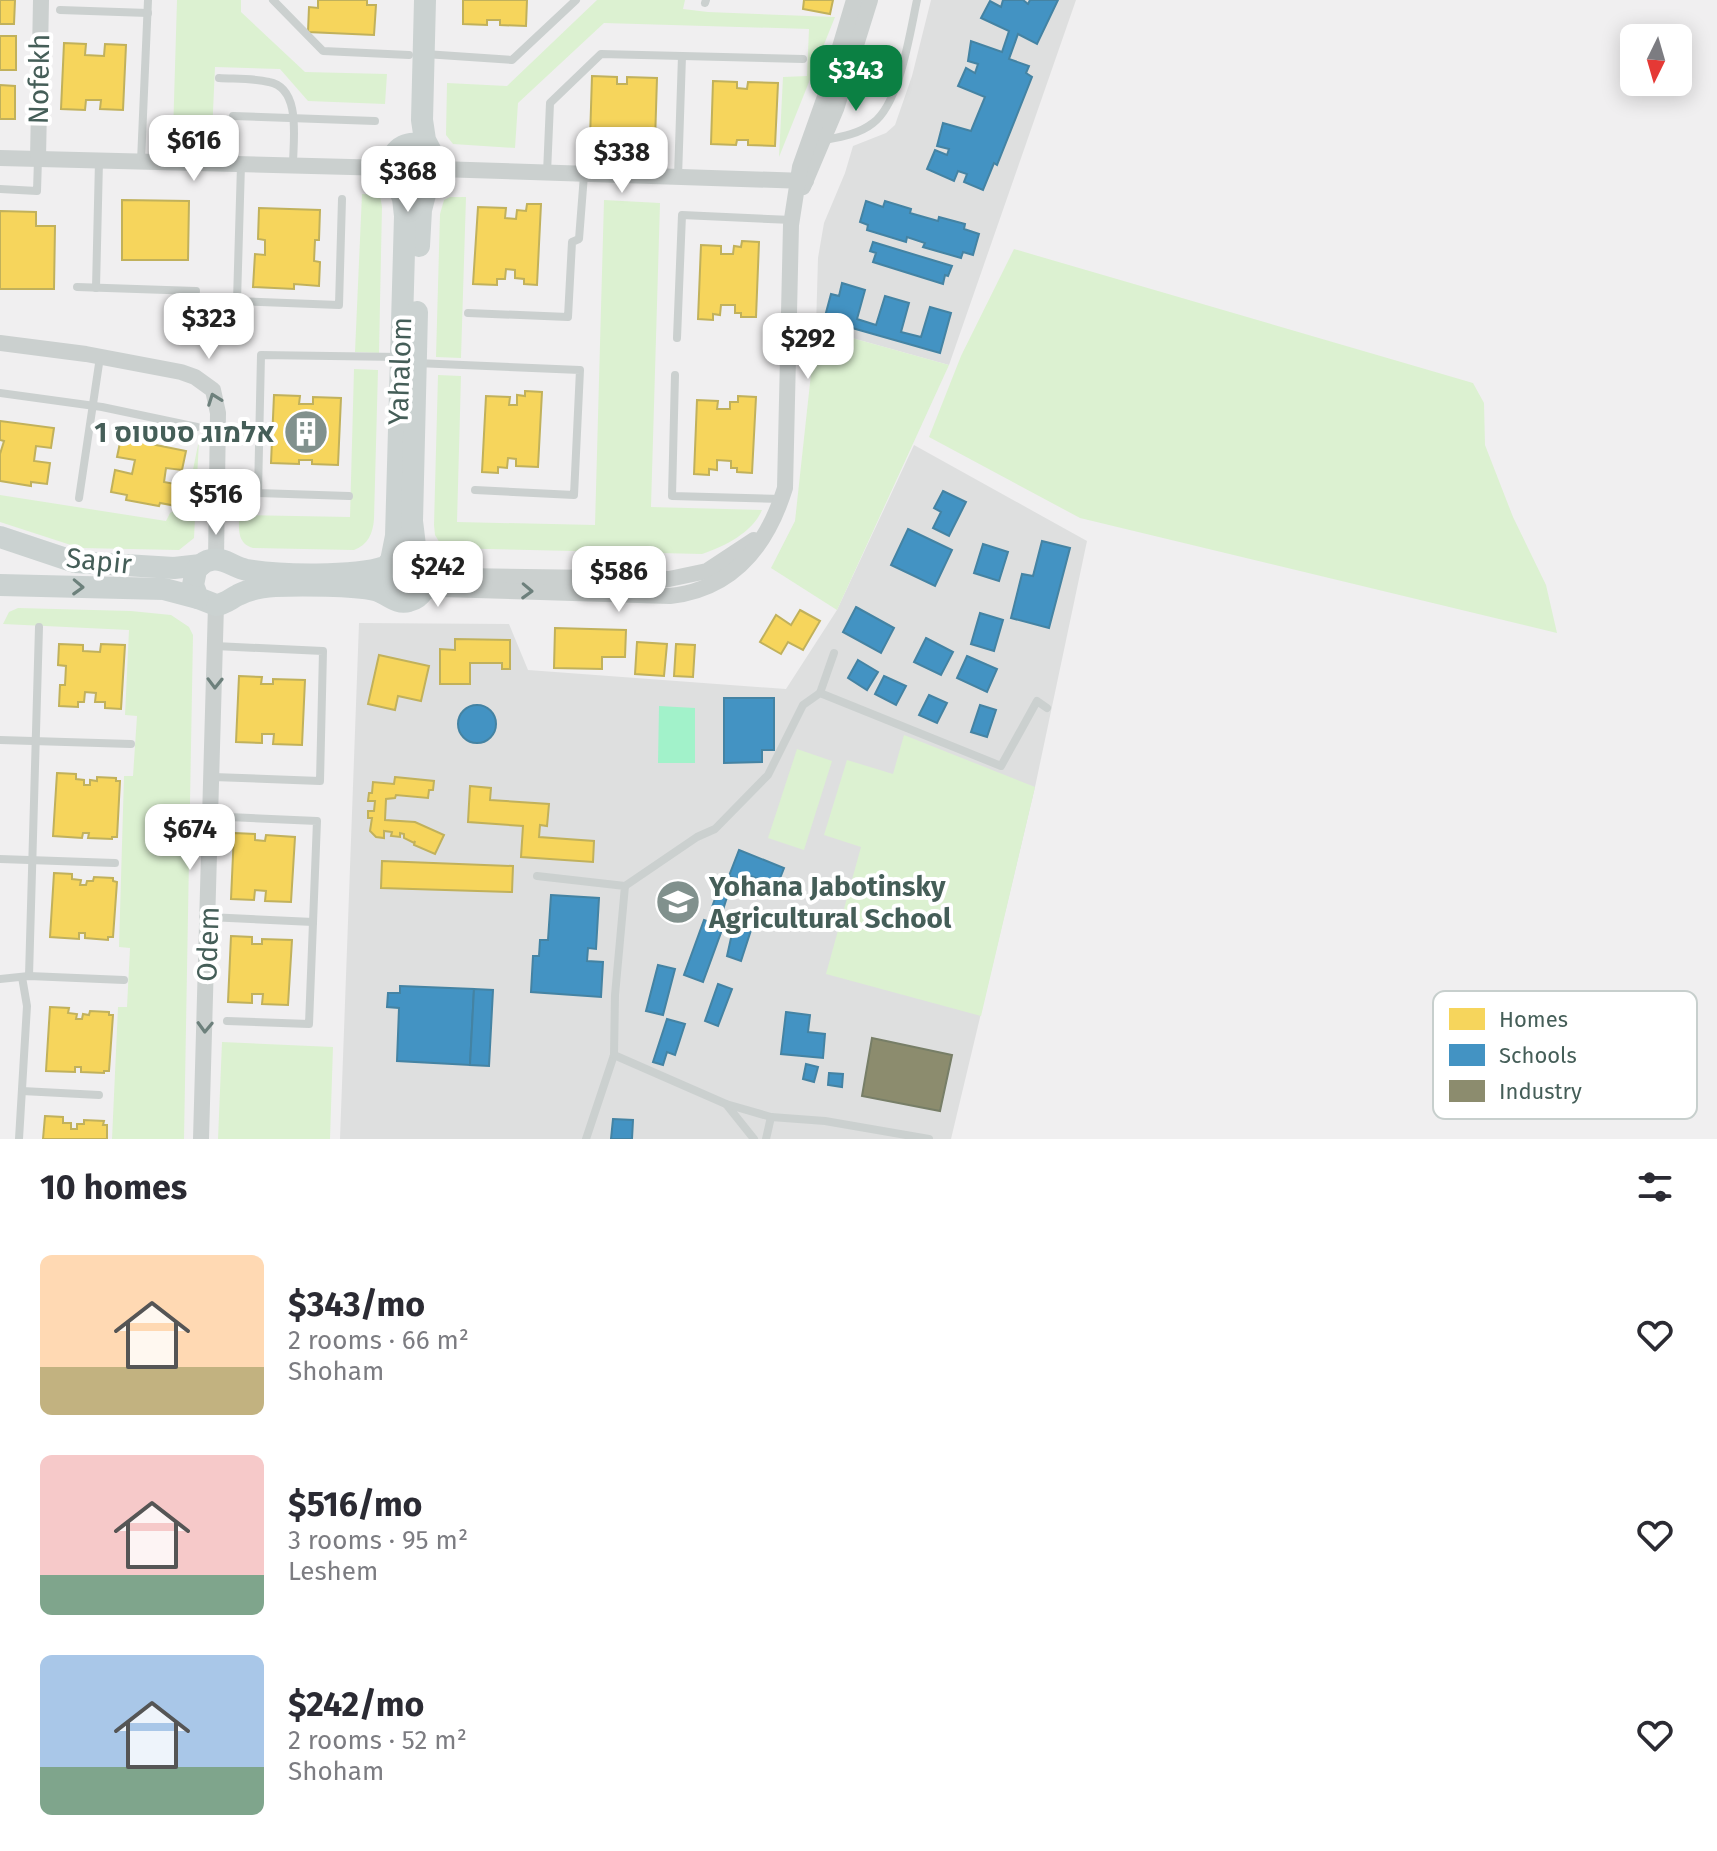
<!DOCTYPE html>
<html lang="en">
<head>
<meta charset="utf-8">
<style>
  body { margin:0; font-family:"Fira Sans",Heebo,sans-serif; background:#f7f7f7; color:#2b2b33; height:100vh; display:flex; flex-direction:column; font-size:30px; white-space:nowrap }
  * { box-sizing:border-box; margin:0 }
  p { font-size:26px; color:#7c7c81 }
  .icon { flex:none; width:44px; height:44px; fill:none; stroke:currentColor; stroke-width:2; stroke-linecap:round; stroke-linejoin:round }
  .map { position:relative; height:1139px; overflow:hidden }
  .sheet { display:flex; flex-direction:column; background:#fff; flex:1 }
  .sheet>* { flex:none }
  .needle { width:52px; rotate:185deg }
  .controls { position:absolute; left:1620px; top:24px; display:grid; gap:16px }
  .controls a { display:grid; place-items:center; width:72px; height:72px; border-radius:12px; background:#fff; box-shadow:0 4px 20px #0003; font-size:40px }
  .price { position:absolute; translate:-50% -68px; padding:0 18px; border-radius:16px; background:#fff; color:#222; font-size:26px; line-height:52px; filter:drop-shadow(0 2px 4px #0008) }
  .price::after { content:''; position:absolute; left:50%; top:48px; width:24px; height:18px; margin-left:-12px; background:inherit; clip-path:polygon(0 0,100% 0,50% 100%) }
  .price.active { background:#0b8043; color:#fff }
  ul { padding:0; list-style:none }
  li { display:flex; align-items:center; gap:24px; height:200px; padding:0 40px }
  li span { display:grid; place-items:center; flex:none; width:224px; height:160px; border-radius:12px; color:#555 }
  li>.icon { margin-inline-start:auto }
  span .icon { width:96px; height:96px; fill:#fffc; stroke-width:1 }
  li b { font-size:34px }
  h2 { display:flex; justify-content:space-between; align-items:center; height:96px; padding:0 40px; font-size:34px }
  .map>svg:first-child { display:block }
  .education { fill:#dedfdf }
  .green { fill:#dcf1d1 }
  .water { fill:#a2f2ca }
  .homes { fill:#f6d55c; stroke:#c1b15b; stroke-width:2 }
  .schools { fill:#4393c3; stroke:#4483a3; stroke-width:2 }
  .industry { fill:#8c8c6e; stroke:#777e67; stroke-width:2 }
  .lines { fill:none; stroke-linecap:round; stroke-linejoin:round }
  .lane { stroke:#cbd0cf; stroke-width:8 }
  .street { stroke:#cbd0cf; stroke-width:16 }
  .secondary { stroke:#cbd2d1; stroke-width:22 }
  .oneway { stroke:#6d807c }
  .oneway2 { stroke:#6d817c }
  .labels { text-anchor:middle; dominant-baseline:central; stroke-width:8; stroke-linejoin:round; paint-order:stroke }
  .street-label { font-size:28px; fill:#455e58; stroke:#fff }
  .poi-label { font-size:28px; font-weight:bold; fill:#455e58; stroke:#fff; text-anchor:end }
  .key { fill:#fff; stroke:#c7cfcd; stroke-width:2 }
  .key-label { font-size:22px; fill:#455e58 }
</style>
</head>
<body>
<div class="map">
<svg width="1717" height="1139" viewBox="0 0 1717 1139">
  <rect width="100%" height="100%" fill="#f0eff0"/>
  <g class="education">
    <polygon points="931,0 1076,0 949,365 816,328 818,258 824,223 845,173 853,146 886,133 895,125 912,76"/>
    <polygon points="914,445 1087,541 1035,787 951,1139 340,1139 359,623 509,624 528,670 786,689 837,610"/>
  </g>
  <g class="green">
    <polygon points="177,0 241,0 241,12 305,72 387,74 385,104 308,101 280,69 215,67 212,134 173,134"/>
    <polygon points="597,0 685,0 683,9 708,12 835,17 779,157 783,77 807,76 809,29 604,23 518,103 515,148 453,144 446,135 447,83 507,86"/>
    <polygon points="362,194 380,195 382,207 379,353 355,352"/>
    <polygon points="450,197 466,197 461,358 436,357 440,214 444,200"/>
    <path d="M 604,200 L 660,203 L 651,507 L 762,510 C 752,533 725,546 702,554 L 443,548 L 435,535 L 434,525 L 438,375 L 461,376 L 457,522 L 595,525 Z"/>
    <polygon points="1014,249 1473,383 1484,403 1485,445 1513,517 1546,585 1557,633 1080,518 929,437 961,356"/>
    <polygon points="816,328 949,365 837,610 771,568 795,521"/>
    <path d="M 354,369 L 378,370 L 374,519 C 373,533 368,545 354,550 L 253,548 C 237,543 239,530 239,515 L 350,517 Z"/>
    <polygon points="199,440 194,538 179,550 80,548 0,522 0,495 166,521 170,513 186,504"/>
    <polygon points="18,608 131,611 171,615 189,627 193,635 184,1139 112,1139 118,1007 127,1007 130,948 119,947 124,776 133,776 137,716 125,715 129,630 3,624 9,612"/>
    <polygon points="904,735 1035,787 981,1016 826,974 861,847 824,835 847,760 893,774"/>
    <polygon points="797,749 832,761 804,850 768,838"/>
    <polygon points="222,1042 333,1047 330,1139 218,1139"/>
  </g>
  <polygon class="water" points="659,706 695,708 695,763 658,763"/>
  <g class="homes">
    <polygon points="0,0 15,0 14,24 0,24"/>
    <polygon points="318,0 367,0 367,5 376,5 374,35 308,32 309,7 318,8"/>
    <polygon points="463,0 527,0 526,26 500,25 500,20 487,20 487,25 463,24"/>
    <polygon points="804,0 833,0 830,14 803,9"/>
    <rect x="0" y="36" width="16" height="34"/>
    <polygon points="64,43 86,44 85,55 104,56 105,44 126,45 123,110 100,109 101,100 86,100 85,110 61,109"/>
    <polygon points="592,76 617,77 617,84 627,84 627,77 657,78 655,141 627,141 628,136 616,136 616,141 590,139"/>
    <polygon points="713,81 737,82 737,88 747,89 748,82 778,83 775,146 748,145 748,140 737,140 736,145 711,144"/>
    <polygon points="0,85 15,86 15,119 0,119"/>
    <polygon points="122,200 189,201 188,260 122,260"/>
    <polygon points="527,204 541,204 537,285 524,284 524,279 515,278 515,270 506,269 505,279 497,279 497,285 473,284 478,207 506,208 505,218 516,219 517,210 526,211"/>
    <polygon points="259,208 320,210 319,240 315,240 314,261 320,262 319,286 294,284 294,289 253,287 255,254 265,255 265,240 258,239"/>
    <polygon points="0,211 36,212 36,226 55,226 54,289 0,289"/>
    <polygon points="742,241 759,242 756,317 741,317 741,313 735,313 735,305 721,305 720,315 713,314 713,320 698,319 701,245 721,246 721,254 733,254 734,246 741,247"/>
    <polygon points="525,391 542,392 538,467 516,466 516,459 508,458 507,468 498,467 498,473 482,472 486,396 510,397 509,405 517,405 517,395 525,396"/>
    <polygon points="274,395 300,396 299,404 313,404 313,397 341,398 338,465 312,464 312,460 299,460 299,464 271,463"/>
    <polygon points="738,396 756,397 752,473 737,472 737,468 731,468 731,461 717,460 717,470 709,469 709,475 694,474 697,400 718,401 717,409 730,409 730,402 738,402"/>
    <polygon points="0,421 54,428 51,448 36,446 34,461 50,463 47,484 31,482 31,486 0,481 0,454 4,441 0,440"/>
    <polygon points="121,438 186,451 182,470 166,468 164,482 180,485 176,506 160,503 159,506 126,500 127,495 111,492 115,470 132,474 135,460 117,457"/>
    <polygon points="800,610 820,621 803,650 788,642 781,654 760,642 776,615 791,625"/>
    <polygon points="555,628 626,630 625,657 602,657 602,669 554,668"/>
    <polygon points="455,639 510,640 510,669 502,669 502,663 470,663 470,684 440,684 440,649 455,650"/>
    <polygon points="637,642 667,644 664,676 635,674"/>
    <polygon points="59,644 83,645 83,651 100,652 101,644 125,645 121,709 105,708 105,702 95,702 96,693 85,692 84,702 78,702 78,707 59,706 60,685 65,685 66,666 58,665"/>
    <polygon points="676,644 695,645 693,677 674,676"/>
    <polygon points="379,655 429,666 421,701 398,696 395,710 368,704"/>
    <polygon points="239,676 262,677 261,684 273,684 273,679 305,680 302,745 273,744 274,734 262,734 262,743 236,742"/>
    <polygon points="57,773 76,774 76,779 84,780 84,785 90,785 90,780 97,781 97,777 116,778 116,781 120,781 117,837 112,837 112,839 88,838 89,833 83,833 82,838 53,836"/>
    <polygon points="395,777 434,781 433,790 429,790 428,798 396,795 395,798 386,799 385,820 415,822 444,835 435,854 414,845 415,841 414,843 404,838 404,834 400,833 400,837 391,836 392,832 384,831 384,838 376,837 370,831 372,818 368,818 368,811 374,811 375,801 368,801 369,793 372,793 373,782 394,784"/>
    <polygon points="470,786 491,788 490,800 549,804 547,826 540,825 539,837 594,841 593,862 521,857 523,826 468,822"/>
    <polygon points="234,833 255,834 255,840 265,841 266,835 295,837 291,902 265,901 266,891 255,890 254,900 231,899"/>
    <polygon points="382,861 513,866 512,892 381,888"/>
    <polygon points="54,873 72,874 72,879 81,880 80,885 86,885 87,881 93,881 94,877 113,878 113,881 117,882 113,937 108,937 108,940 85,938 85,933 79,933 79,939 50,937"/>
    <polygon points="231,936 252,937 252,944 262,944 262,939 292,940 288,1005 262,1004 263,994 252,994 252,1003 228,1002"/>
    <polygon points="50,1007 69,1008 68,1013 77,1014 76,1019 82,1019 83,1014 89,1015 90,1011 109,1012 109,1015 113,1015 109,1071 104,1071 104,1073 81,1072 81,1067 75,1067 75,1072 46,1071"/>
    <polygon points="45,1116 63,1117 63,1123 71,1123 71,1129 77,1129 77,1124 84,1124 84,1120 104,1121 103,1125 107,1125 107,1139 43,1139"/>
  </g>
  <g class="schools">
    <polygon points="1003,0 1023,0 1028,4 1030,0 1058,0 1037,44 1018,34 1009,59 1029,66 1026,73 1032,77 997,165 994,163 983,190 964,182 967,174 958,171 954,181 927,169 935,150 947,155 949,149 937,146 943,123 971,131 985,97 958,86 966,68 975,73 978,64 968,61 971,41 1002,52 1009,31 981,18 990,1 1001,7"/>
    <polygon points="866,201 883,207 885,201 911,209 910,213 938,221 939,217 965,224 964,229 979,234 973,255 963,252 961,258 923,247 925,243 907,237 906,242 867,230 868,225 860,222"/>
    <polygon points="873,242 952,266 948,276 945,275 943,284 873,262 876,253 870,251"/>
    <polygon points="842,283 865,290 857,319 876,325 885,296 909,303 901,332 921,337 930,307 951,313 940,353 824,320 831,294 839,296"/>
    <polygon points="943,491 966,502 949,536 933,528 941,512 934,508"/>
    <polygon points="908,529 952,550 935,586 891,565"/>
    <polygon points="1042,541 1070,548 1049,628 1011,618 1022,574 1033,576"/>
    <polygon points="983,544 1008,552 999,581 974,573"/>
    <polygon points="856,607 894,628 881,653 843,632"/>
    <polygon points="980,613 1003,620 994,651 971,644"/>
    <polygon points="926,638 953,652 941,675 914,662"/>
    <polygon points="967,656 997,669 987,692 957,678"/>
    <polygon points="858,660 878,672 867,690 848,678"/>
    <polygon points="884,676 906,686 896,705 875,694"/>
    <polygon points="929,695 947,703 937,723 919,715"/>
    <polygon points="724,698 774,698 774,750 762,750 762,762 724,763"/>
    <polygon points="980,705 996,710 987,737 971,732"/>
    <circle cx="477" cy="724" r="19"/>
    <polygon points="739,850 784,868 777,886 748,875 745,883 729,876"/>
    <polygon points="717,893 727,897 722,913 711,910"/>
    <polygon points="551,895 599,898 596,949 588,948 587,961 603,962 601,997 531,992 533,956 539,956 540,940 548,940"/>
    <polygon points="704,920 723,927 703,982 684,975"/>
    <polygon points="739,922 752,927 741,961 727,956 733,929 736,930"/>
    <polygon points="658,965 675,969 663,1015 646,1011"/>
    <polygon points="718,984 732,989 718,1026 705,1021"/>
    <polygon points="400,986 474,989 470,1065 397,1061 399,1008 387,1007 388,993 400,993"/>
    <polygon points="474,989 493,990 489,1066 470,1065"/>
    <polygon points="786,1012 810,1015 808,1032 825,1034 823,1058 781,1054"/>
    <polygon points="667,1019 685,1024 675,1055 667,1052 663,1065 653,1062"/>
    <polygon points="806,1064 818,1067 814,1082 803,1079"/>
    <polygon points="829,1073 843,1074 842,1087 828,1085"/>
    <polygon points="613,1119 633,1120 632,1139 611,1139"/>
  </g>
  <polygon class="industry" points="872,1038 952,1055 940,1111 862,1096"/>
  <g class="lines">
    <g class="lane">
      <polyline points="273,0 323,51 409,55"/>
      <polyline points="705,3 706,0"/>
      <polyline points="60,10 148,13"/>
      <polyline points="425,54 512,60 576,0"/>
      <path d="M 219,78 C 235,79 253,78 269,82 C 302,88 293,141 293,165"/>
      <polyline points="233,116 375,121"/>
      <path d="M 825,140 C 841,137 859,134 873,123 C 900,103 910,32 917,0"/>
      <polyline points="141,161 148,0"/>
      <polyline points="241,165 237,301 339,305 342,199"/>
      <polyline points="547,173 550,103 601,54 803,59"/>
      <polyline points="678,177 682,56"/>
      <polyline points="0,189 37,191 38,159"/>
      <polyline points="77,287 196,291"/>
      <polyline points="96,288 99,161"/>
      <polyline points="468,313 568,317 572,242 579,239 584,175"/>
      <polyline points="677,338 682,215 792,220"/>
      <polyline points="416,363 580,370 574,495 475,490"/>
      <polyline points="675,375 672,496 782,499"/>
      <polyline points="0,393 102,407 197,427"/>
      <polyline points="349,496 258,493 261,355 400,357"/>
      <polyline points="79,498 100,357"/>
      <polyline points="820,693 834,653"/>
      <polyline points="0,740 131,744"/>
      <polyline points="213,777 320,781 323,651 215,646"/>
      <polyline points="0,859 115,863"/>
      <polyline points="537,876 625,886 615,995 614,1055 586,1139"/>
      <polyline points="625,886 697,837 715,829 768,775 803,705 820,693 1001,766 1037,701 1047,708"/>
      <polyline points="208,917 313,922"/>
      <polyline points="29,976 39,627"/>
      <polyline points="0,979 29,976 124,980"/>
      <polyline points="227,1021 309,1024 317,821 229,817"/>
      <polyline points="614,1055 726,1104 754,1139"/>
      <polyline points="22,1091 99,1095"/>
      <polyline points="726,1104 771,1117 825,1121 929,1139"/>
      <polyline points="19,1139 27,1006 22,977"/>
      <polyline points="766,1139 771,1117"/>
    </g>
    <g class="street">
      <polyline points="0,158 389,168"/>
      <polyline points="38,159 41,0"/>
      <polyline points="438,169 806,181"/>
      <polyline points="803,187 836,109 870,0"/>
      <polyline points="0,343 86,354 181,372 195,377 213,390 218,413 216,560"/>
      <polyline points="422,568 462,576 669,579 707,571 754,540"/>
      <path d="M 421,592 L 441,589 L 670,596 C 733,589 767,546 785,488 L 791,225 L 800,167 L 826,94 L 854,0"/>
      <polyline points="201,1139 216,605"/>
    </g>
    <g class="secondary">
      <polyline points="414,191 432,183 438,170 437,163 425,140 422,120 425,0"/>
      <polyline points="419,246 421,210 427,187"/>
      <polyline points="0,537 75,562 174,568 201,565"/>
      <path d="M 391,561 L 396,536 L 405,216 L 403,198 L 389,168 C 393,147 410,137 429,149"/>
      <polyline points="417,562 412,521 417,312"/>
      <path d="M 385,567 C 355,577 279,576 247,570 C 234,568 224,557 211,560 C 204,561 200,565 196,570 L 193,585 L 198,598 L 216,605 C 225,604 230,599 238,595 C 249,589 262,587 275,586 C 298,585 354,585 375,590 C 387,593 396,605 409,601 C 435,594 426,561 404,558 L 388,564 L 381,579 L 388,596"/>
      <polyline points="0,585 164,589 198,598"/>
    </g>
  </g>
  <defs><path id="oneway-chevron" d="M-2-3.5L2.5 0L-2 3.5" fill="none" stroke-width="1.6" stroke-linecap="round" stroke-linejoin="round" transform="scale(2)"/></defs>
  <g class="oneway">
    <use href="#oneway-chevron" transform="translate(214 399) rotate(-110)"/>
    <use href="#oneway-chevron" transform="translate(527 591) rotate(2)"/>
    <use href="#oneway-chevron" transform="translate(215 683) rotate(91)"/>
    <use href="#oneway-chevron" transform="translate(205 1027) rotate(92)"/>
  </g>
  <use class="oneway2" href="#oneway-chevron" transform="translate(78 587) rotate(2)"/>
  <defs>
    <g id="building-disc" transform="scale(2.3)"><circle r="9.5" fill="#81918d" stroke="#fff"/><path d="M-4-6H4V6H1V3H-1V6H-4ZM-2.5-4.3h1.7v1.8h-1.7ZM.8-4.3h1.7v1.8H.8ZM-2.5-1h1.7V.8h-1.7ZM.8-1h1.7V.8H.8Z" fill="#fff"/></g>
    <g id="school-disc" transform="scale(2.3)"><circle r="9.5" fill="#81918d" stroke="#fff"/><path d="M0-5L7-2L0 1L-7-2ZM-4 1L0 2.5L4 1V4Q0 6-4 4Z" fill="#fff"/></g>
  </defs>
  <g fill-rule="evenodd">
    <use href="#building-disc" x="306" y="432"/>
    <use href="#school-disc" x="678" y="902"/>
  </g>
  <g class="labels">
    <g class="street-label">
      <text transform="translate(39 79) rotate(-89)">Nofekh</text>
      <text transform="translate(400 371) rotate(-88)">Yahalom</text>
      <text transform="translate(99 561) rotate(6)">Sapir</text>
      <text transform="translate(208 944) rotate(-88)">Odem</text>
    </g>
    <g class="poi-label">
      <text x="275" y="432">אלמוג סטטוס 1</text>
      <text x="709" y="886" text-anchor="start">Yohana Jabotinsky<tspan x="709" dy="32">Agricultural School</tspan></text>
    </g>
  </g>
  <rect x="1433" y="991" width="264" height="128" rx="12" class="key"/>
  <rect x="1449" y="1008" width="36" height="22" fill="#f6d55c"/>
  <rect x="1449" y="1044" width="36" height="22" fill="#4393c3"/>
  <rect x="1449" y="1080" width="36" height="22" fill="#8c8c6e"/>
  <g class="key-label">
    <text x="1499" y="1027">Homes</text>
    <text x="1499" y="1063">Schools</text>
    <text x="1499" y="1099">Industry</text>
  </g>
</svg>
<div class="controls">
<a><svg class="needle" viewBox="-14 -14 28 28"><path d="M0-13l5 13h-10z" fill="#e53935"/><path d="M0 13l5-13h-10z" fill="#7c7c81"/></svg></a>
</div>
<b class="price active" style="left:856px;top:113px">$343</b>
<b class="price" style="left:194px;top:183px">$616</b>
<b class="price" style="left:622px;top:195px">$338</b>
<b class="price" style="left:408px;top:214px">$368</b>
<b class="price" style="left:209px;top:361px">$323</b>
<b class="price" style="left:808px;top:381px">$292</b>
<b class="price" style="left:216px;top:537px">$516</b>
<b class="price" style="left:438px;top:609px">$242</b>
<b class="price" style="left:619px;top:614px">$586</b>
<b class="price" style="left:190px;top:872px">$674</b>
</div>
<section class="sheet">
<h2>10 homes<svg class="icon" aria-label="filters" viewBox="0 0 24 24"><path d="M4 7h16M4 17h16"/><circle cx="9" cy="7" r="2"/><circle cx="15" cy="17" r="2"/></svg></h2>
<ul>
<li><span style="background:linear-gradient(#ffd9b3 70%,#c2b280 0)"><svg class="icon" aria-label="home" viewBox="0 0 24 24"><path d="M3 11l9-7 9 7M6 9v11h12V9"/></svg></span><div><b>$343/mo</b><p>2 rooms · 66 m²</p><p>Shoham</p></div><svg class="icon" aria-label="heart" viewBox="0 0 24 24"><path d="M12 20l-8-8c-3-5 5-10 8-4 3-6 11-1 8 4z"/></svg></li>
<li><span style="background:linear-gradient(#f6c9c9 75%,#7fa58c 0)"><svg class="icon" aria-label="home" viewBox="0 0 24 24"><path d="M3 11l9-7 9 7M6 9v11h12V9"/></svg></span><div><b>$516/mo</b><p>3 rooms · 95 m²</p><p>Leshem</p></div><svg class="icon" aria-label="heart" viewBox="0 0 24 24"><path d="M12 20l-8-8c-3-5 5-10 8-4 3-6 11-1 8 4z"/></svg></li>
<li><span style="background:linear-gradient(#a9c7e8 70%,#7fa58c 0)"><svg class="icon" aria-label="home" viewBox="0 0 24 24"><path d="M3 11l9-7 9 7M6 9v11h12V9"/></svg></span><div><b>$242/mo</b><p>2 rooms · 52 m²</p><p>Shoham</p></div><svg class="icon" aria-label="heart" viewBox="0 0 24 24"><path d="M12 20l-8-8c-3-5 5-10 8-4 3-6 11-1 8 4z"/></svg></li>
</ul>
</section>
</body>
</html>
